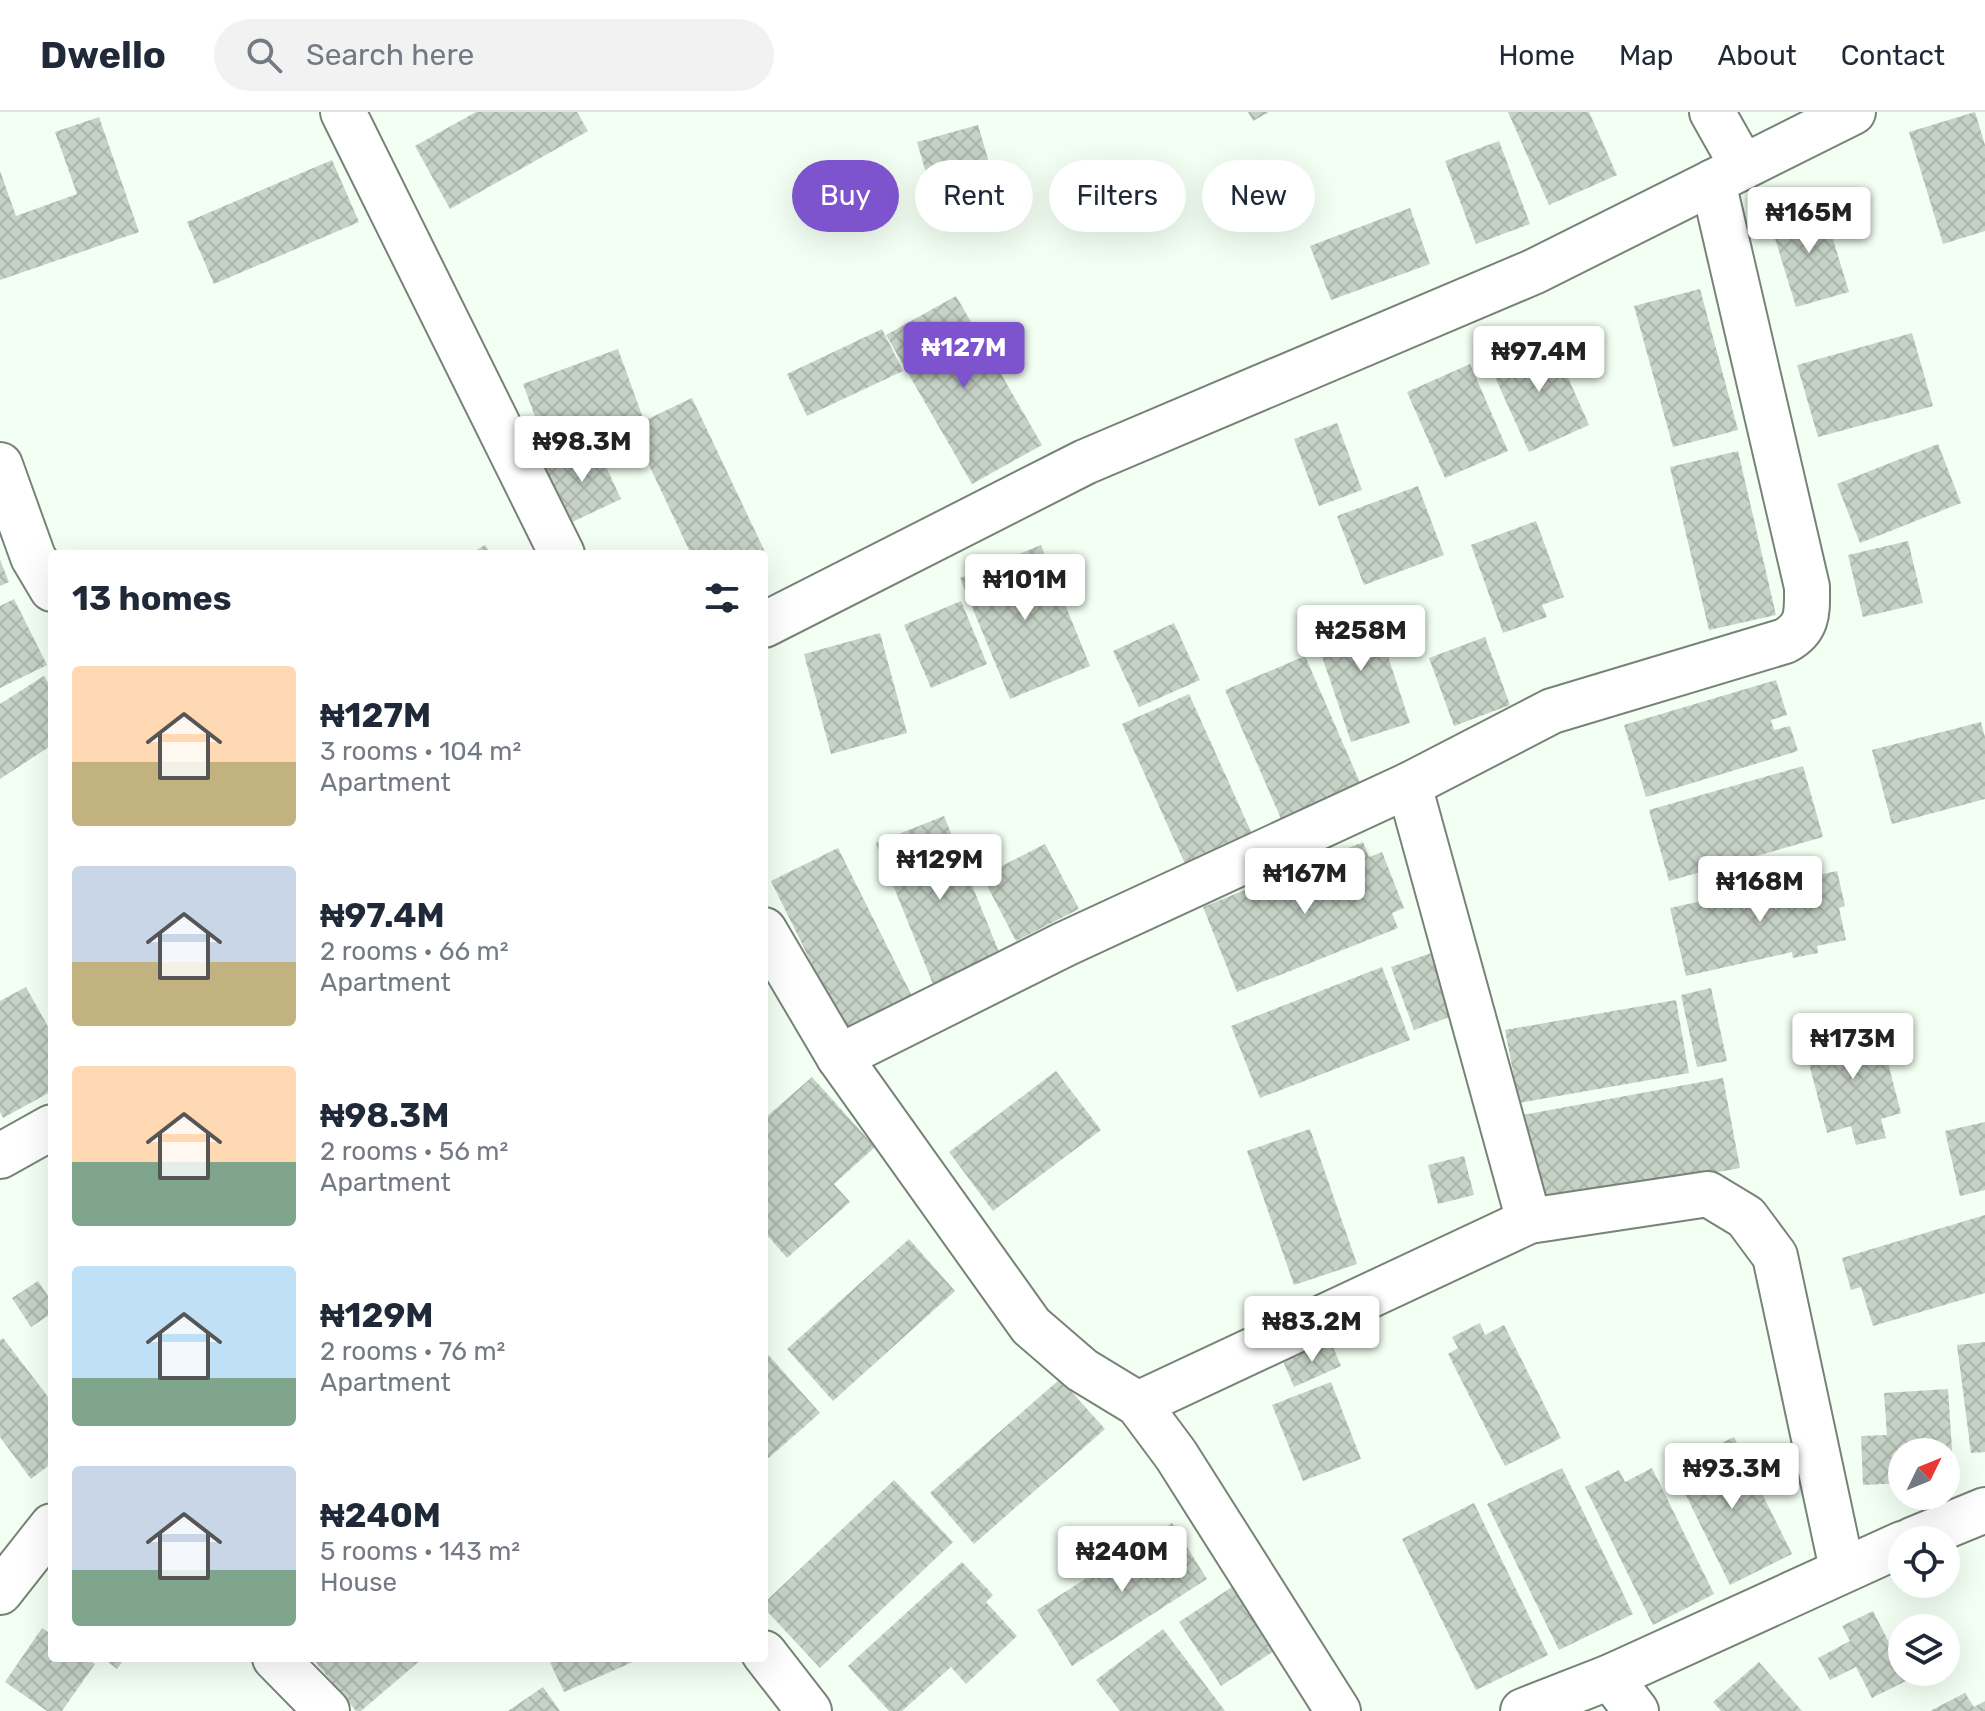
<!DOCTYPE html>
<html lang="en">
<head>
<meta charset="utf-8">
<style>
  body { margin:0; font-family:Rubik,sans-serif; background:#f2f2f3; color:#1f2937; height:100vh; display:flex; flex-direction:column; font-size:30px; white-space:nowrap }
  * { box-sizing:border-box; margin:0 }
  p { font-size:26px; color:#747a83 }
  .icon { flex:none; width:44px; height:44px; fill:none; stroke:currentColor; stroke-width:2; stroke-linecap:round; stroke-linejoin:round }
  .map { position:relative; flex:1; overflow:hidden }
  .drawer { position:absolute; left:48px; top:438px; width:720px; height:1112px; display:flex; flex-direction:column; background:#fff; border-radius:8px; box-shadow:0 8px 32px #0002 }
  .drawer>* { flex:none }
  .banner { position:absolute; left:792px; top:48px; width:760px; height:72px; display:flex; gap:16px }
  .needle { width:52px; rotate:47deg }
  .controls { position:absolute; left:1888px; top:1326px; display:grid; gap:16px }
  .controls a { display:grid; place-items:center; width:72px; height:72px; border-radius:50%; background:#fff; box-shadow:0 8px 32px #0002; font-size:40px }
  .price { position:absolute; translate:-50% -68px; padding:0 18px; border-radius:8px; background:#fff; color:#222; font-size:26px; line-height:52px; filter:drop-shadow(0 2px 4px #0008) }
  .price::after { content:''; position:absolute; left:50%; top:48px; width:24px; height:18px; margin-left:-12px; background:inherit; clip-path:polygon(0 0,100% 0,50% 100%) }
  .price.on { background:#7e54ce; color:#fff }
  ul { padding:0; list-style:none }
  li { display:flex; align-items:center; gap:24px; height:200px; padding:0 24px }
  li span { display:grid; place-items:center; flex:none; width:224px; height:160px; border-radius:8px; color:#555 }
  li>.icon { margin-inline-start:auto }
  span .icon { width:96px; height:96px; fill:#fffc; stroke-width:1 }
  li b { font-size:34px }
  h2 { display:flex; justify-content:space-between; align-items:center; height:96px; padding:0 24px; font-size:34px }
  .tag { padding:0 28px; border-radius:36px; background:#fff; box-shadow:0 8px 32px #0002; font-size:28px; line-height:72px }
  .tag.on { background:#7e54ce; color:#fff }
  header { display:flex; align-items:center; gap:48px; box-sizing:border-box; height:112px; padding:0 40px; background:#fff; border-bottom:2px solid #e0e1e3 }
  header strong { font-size:38px }
  nav { display:flex; gap:44px; margin-inline-start:auto; font-size:28px }
  .search { width:560px; height:72px; background:#f2f2f3; display:flex; align-items:center; gap:20px; box-sizing:border-box; padding:0 28px; border-radius:44px; color:#747a83; font-size:30px }
  .map>svg:first-child { display:block }
  .building { fill:url(#building-cross-hatch) }
  .lines { fill:none; stroke-linecap:round; stroke-linejoin:round }
  .minor-casing { stroke:#788378; stroke-width:48 }
  .minor { stroke:#fff; stroke-width:44 }
</style>
</head>
<body>
<header>
<strong>Dwello</strong>
<div class="search"><svg class="icon" aria-label="search" viewBox="0 0 24 24"><circle cx="10" cy="10" r="6"/><path d="M15 15l6 6"/></svg>Search here</div>
<nav><a>Home</a><a>Map</a><a>About</a><a>Contact</a></nav>
</header>
<div class="map">
<svg width="1985" height="1599" viewBox="0 0 1985 1599">
  <defs>
    <pattern id="building-cross-hatch" width="8" height="8" patternUnits="userSpaceOnUse" patternTransform="scale(2)"><rect width="8" height="8" fill="#c6d2c6"/><path d="M0 0l8 8M0 8l8-8" fill="none" stroke="#abb5ab"/></pattern>
  </defs>
  <rect width="100%" height="100%" fill="#f2fff2"/>
  <g class="building">
    <polygon points="476,0 577,0 588,19 450,97 415,34"/>
    <polygon points="1248,0 1269,0 1253,9"/>
    <polygon points="1508,0 1589,0 1617,63 1549,93"/>
    <polygon points="1975,0 1985,33 1985,119 1943,132 1909,20"/>
    <polygon points="99,5 139,120 0,168 0,59 16,104 77,82 55,20"/>
    <polygon points="978,13 992,61 931,78 917,30"/>
    <polygon points="1499,29 1530,112 1476,132 1445,49"/>
    <polygon points="332,48 359,110 214,172 187,110"/>
    <polygon points="1822,91 1849,180 1796,195 1769,107"/>
    <polygon points="1410,96 1430,152 1331,188 1310,134"/>
    <polygon points="1700,177 1738,318 1673,335 1634,194"/>
    <polygon points="956,184 1042,333 972,372 886,223"/>
    <polygon points="882,217 903,259 807,304 787,262"/>
    <polygon points="1912,221 1933,294 1818,325 1797,253"/>
    <polygon points="1550,225 1589,313 1529,340 1489,252"/>
    <polygon points="618,237 643,306 548,340 523,272"/>
    <polygon points="1470,252 1508,339 1445,366 1407,280"/>
    <polygon points="692,286 766,442 691,442 631,315"/>
    <polygon points="1337,311 1362,378 1319,394 1294,327"/>
    <polygon points="595,331 621,387 568,412 542,356"/>
    <polygon points="1938,332 1961,391 1860,431 1837,372"/>
    <polygon points="1738,339 1776,503 1709,518 1670,355"/>
    <polygon points="1418,374 1444,443 1364,473 1337,404"/>
    <polygon points="1536,409 1564,485 1542,493 1547,505 1503,521 1471,433"/>
    <polygon points="1908,429 1923,491 1863,505 1848,443"/>
    <polygon points="485,433 491,442 470,442"/>
    <polygon points="1041,433 1090,554 1010,587 960,466"/>
    <polygon points="0,448 9,470 0,474"/>
    <polygon points="14,487 47,553 0,576 0,494"/>
    <polygon points="961,489 987,552 931,576 904,513"/>
    <polygon points="1371,493 1410,611 1351,630 1311,512"/>
    <polygon points="1174,511 1200,568 1139,595 1113,539"/>
    <polygon points="880,521 907,621 831,642 804,542"/>
    <polygon points="1485,525 1510,593 1454,614 1429,546"/>
    <polygon points="1305,544 1365,682 1285,716 1225,578"/>
    <polygon points="44,564 52,577 52,633 0,667 0,592"/>
    <polygon points="1776,568 1787,603 1771,608 1774,618 1790,614 1798,639 1646,685 1624,613"/>
    <polygon points="1189,582 1257,733 1190,763 1122,612"/>
    <polygon points="1981,610 1985,625 1985,687 1892,712 1872,638"/>
    <polygon points="1803,654 1823,725 1669,769 1649,698"/>
    <polygon points="944,704 1003,850 935,877 876,731"/>
    <polygon points="1363,730 1369,745 1382,740 1404,796 1392,801 1398,816 1237,880 1203,795"/>
    <polygon points="1045,732 1079,797 1016,829 982,764"/>
    <polygon points="838,736 916,892 848,925 771,769"/>
    <polygon points="1837,759 1845,794 1839,796 1846,828 1817,834 1818,841 1793,846 1792,840 1686,864 1670,796"/>
    <polygon points="1440,838 1463,900 1414,918 1391,855"/>
    <polygon points="1382,855 1410,928 1260,986 1231,914"/>
    <polygon points="26,875 52,922 52,979 3,1006 0,1000 0,889"/>
    <polygon points="1711,876 1727,949 1697,955 1681,883"/>
    <polygon points="1676,888 1689,961 1519,991 1505,918"/>
    <polygon points="1877,909 1901,1001 1881,1007 1886,1026 1856,1033 1851,1014 1827,1021 1803,928"/>
    <polygon points="1056,959 1101,1018 993,1099 949,1040"/>
    <polygon points="812,965 875,1035 834,1072 850,1090 787,1146 769,1125 764,1130 764,1007"/>
    <polygon points="1723,966 1740,1056 1540,1093 1523,1003"/>
    <polygon points="1985,1010 1985,1078 1960,1084 1945,1019"/>
    <polygon points="1310,1017 1357,1152 1294,1173 1247,1039"/>
    <polygon points="1464,1044 1474,1083 1438,1092 1428,1053"/>
    <polygon points="1985,1103 1985,1181 1873,1214 1861,1175 1851,1178 1842,1146"/>
    <polygon points="909,1127 955,1179 833,1289 787,1237"/>
    <polygon points="38,1169 52,1190 52,1201 31,1215 12,1186"/>
    <polygon points="1480,1211 1485,1223 1504,1213 1561,1326 1505,1354 1448,1242 1458,1236 1452,1225"/>
    <polygon points="3,1226 52,1290 52,1351 31,1367 0,1325 0,1228"/>
    <polygon points="1330,1228 1341,1254 1294,1275 1283,1249"/>
    <polygon points="1985,1230 1985,1340 1971,1341 1957,1233"/>
    <polygon points="764,1238 820,1301 764,1350"/>
    <polygon points="1060,1267 1105,1317 974,1432 930,1381"/>
    <polygon points="1331,1270 1361,1347 1303,1369 1272,1293"/>
    <polygon points="1948,1277 1954,1368 1946,1369 1946,1340 1902,1340 1902,1371 1863,1373 1861,1324 1887,1323 1884,1281"/>
    <polygon points="1734,1325 1792,1442 1730,1473 1672,1355"/>
    <polygon points="1562,1356 1633,1502 1559,1538 1487,1392"/>
    <polygon points="1652,1356 1714,1482 1653,1513 1585,1375 1619,1358 1625,1370"/>
    <polygon points="894,1368 953,1430 820,1556 764,1496 764,1491"/>
    <polygon points="1474,1391 1548,1543 1476,1578 1402,1427"/>
    <polygon points="1172,1411 1207,1467 1072,1554 1037,1498"/>
    <polygon points="962,1450 993,1483 986,1490 1017,1524 966,1572 951,1555 902,1599 889,1599 848,1554"/>
    <polygon points="1235,1473 1277,1537 1221,1574 1179,1510"/>
    <polygon points="1873,1499 1908,1568 1872,1586 1856,1555 1830,1568 1818,1546 1850,1529 1842,1514"/>
    <polygon points="42,1516 52,1523 52,1546 86,1546 95,1552 62,1599 47,1599 5,1570"/>
    <polygon points="1163,1517 1225,1599 1120,1599 1096,1568"/>
    <polygon points="103,1546 125,1546 117,1557"/>
    <polygon points="312,1546 423,1546 361,1599 356,1599"/>
    <polygon points="548,1546 642,1546 564,1580"/>
    <polygon points="1759,1550 1802,1599 1721,1599 1713,1590"/>
    <polygon points="543,1575 560,1599 508,1599"/>
    <polygon points="1965,1581 1974,1595 1985,1589 1985,1599 1930,1599"/>
  </g>
  <g class="lines">
    <g class="minor-casing">
      <g id="minor">
        <polyline points="343,0 562,442"/>
        <polyline points="1712,0 1743,55"/>
        <polyline points="0,353 33,445 52,477"/>
        <polyline points="764,513 1085,350 1533,160 1853,0"/>
        <polyline points="1409,673 1529,1109"/>
        <polyline points="764,818 839,945 1031,1214 1082,1258 1138,1292 1176,1343 1338,1599"/>
        <path d="M 839,945 L 1065,832 L 1409,673 L 1552,599 L 1785,529 C 1809,516 1807,500 1807,475 L 1713,70"/>
        <polyline points="0,1044 52,1015"/>
        <polyline points="1138,1292 1529,1109 1708,1082 1746,1105 1775,1144 1842,1457"/>
        <polyline points="1912,1428 1985,1398"/>
        <polyline points="0,1480 52,1414"/>
        <polyline points="764,1541 809,1599"/>
        <polyline points="275,1546 327,1599"/>
        <polyline points="1610,1565 1636,1599"/>
        <polyline points="1523,1599 1610,1565 1902,1432"/>
      </g>
    </g>
    <use href="#minor" class="minor"/>
  </g>
</svg>
<div class="controls">
<a><svg class="needle" viewBox="-14 -14 28 28"><path d="M0-13l5 13h-10z" fill="#e53935"/><path d="M0 13l5-13h-10z" fill="#747a83"/></svg></a>
<a><svg class="icon" aria-label="locate" viewBox="0 0 24 24"><circle cx="12" cy="12" r="6"/><path d="M12 2v4M12 18v4M2 12h4M18 12h4"/></svg></a>
<a><svg class="icon" aria-label="layers" viewBox="0 0 24 24"><path d="M12 4l9 5-9 5-9-5zM3 14l9 5 9-5"/></svg></a>
</div>
<b class="price" style="left:1809px;top:143px">₦165M</b>
<b class="price on" style="left:964px;top:278px">₦127M</b>
<b class="price" style="left:1539px;top:282px">₦97.4M</b>
<b class="price" style="left:582px;top:372px">₦98.3M</b>
<b class="price" style="left:1025px;top:510px">₦101M</b>
<b class="price" style="left:1361px;top:561px">₦258M</b>
<b class="price" style="left:940px;top:790px">₦129M</b>
<b class="price" style="left:1305px;top:804px">₦167M</b>
<b class="price" style="left:1760px;top:812px">₦168M</b>
<b class="price" style="left:1853px;top:969px">₦173M</b>
<b class="price" style="left:1312px;top:1252px">₦83.2M</b>
<b class="price" style="left:1732px;top:1399px">₦93.3M</b>
<b class="price" style="left:1122px;top:1482px">₦240M</b>
<div class="banner">
<a class="tag on">Buy</a>
<a class="tag">Rent</a>
<a class="tag">Filters</a>
<a class="tag">New</a>
</div>
<section class="drawer">
<h2>13 homes<svg class="icon" aria-label="filters" viewBox="0 0 24 24"><path d="M4 7h16M4 17h16"/><circle cx="9" cy="7" r="2"/><circle cx="15" cy="17" r="2"/></svg></h2>
<ul>
<li><span style="background:linear-gradient(#ffd9b3 60%,#c2b280 0)"><svg class="icon" aria-label="home" viewBox="0 0 24 24"><path d="M3 11l9-7 9 7M6 9v11h12V9"/></svg></span><div><b>₦127M</b><p>3 rooms · 104 m²</p><p>Apartment</p></div></li>
<li><span style="background:linear-gradient(#c9d6e8 60%,#c2b280 0)"><svg class="icon" aria-label="home" viewBox="0 0 24 24"><path d="M3 11l9-7 9 7M6 9v11h12V9"/></svg></span><div><b>₦97.4M</b><p>2 rooms · 66 m²</p><p>Apartment</p></div></li>
<li><span style="background:linear-gradient(#ffd9b3 60%,#7fa58c 0)"><svg class="icon" aria-label="home" viewBox="0 0 24 24"><path d="M3 11l9-7 9 7M6 9v11h12V9"/></svg></span><div><b>₦98.3M</b><p>2 rooms · 56 m²</p><p>Apartment</p></div></li>
<li><span style="background:linear-gradient(#bfe0f5 70%,#7fa58c 0)"><svg class="icon" aria-label="home" viewBox="0 0 24 24"><path d="M3 11l9-7 9 7M6 9v11h12V9"/></svg></span><div><b>₦129M</b><p>2 rooms · 76 m²</p><p>Apartment</p></div></li>
<li><span style="background:linear-gradient(#c9d6e8 65%,#7fa58c 0)"><svg class="icon" aria-label="home" viewBox="0 0 24 24"><path d="M3 11l9-7 9 7M6 9v11h12V9"/></svg></span><div><b>₦240M</b><p>5 rooms · 143 m²</p><p>House</p></div></li>
</ul>
</section>
</div>
</body>
</html>
